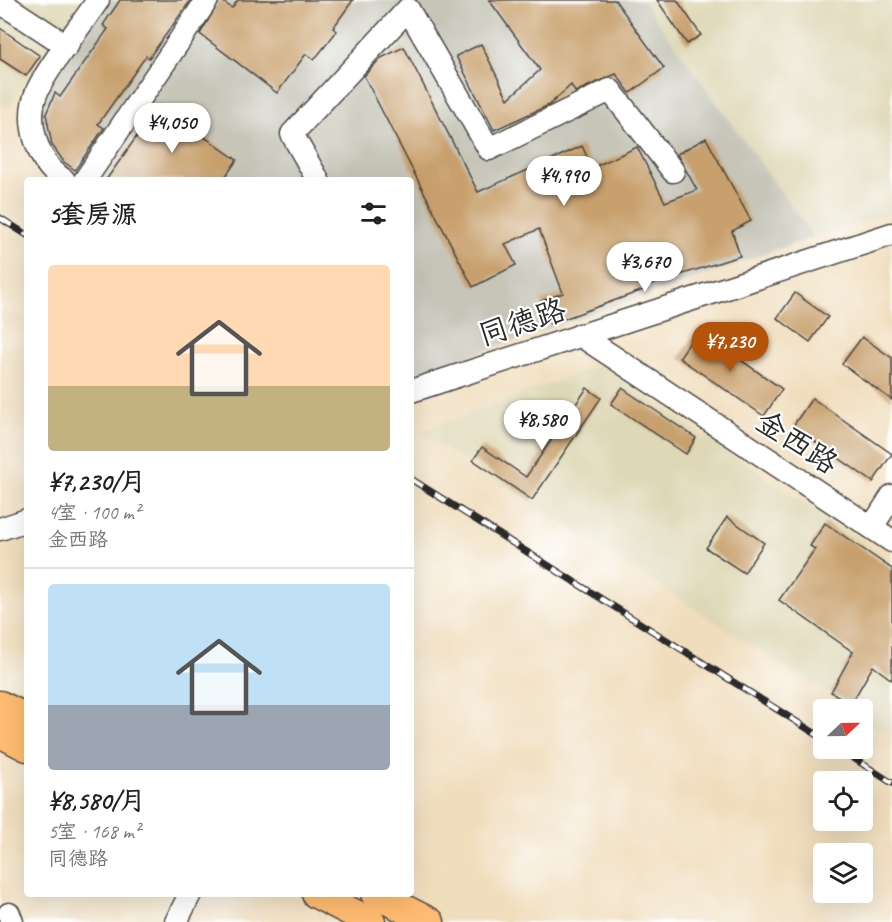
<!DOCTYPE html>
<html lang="zh">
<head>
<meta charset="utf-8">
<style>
  body { margin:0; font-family:Caveat,"LXGW WenKai TC",sans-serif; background:#f6f6f6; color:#202124; height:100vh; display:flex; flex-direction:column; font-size:22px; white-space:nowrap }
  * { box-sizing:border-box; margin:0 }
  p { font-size:20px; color:#757577 }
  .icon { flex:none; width:33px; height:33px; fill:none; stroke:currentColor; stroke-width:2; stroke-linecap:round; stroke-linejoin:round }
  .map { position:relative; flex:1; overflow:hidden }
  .side { position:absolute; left:24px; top:177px; width:390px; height:720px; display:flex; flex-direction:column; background:#fff; border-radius:6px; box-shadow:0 6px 24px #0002 }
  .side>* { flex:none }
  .needle { width:39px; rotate:68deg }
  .buttons { position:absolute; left:813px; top:699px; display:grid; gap:12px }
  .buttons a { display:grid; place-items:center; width:60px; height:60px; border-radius:6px; background:#fff; box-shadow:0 6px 24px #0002; font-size:30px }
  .price { position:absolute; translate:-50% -51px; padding:0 14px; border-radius:21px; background:#fff; color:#222; font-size:20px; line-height:39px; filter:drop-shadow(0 2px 3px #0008) }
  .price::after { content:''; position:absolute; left:50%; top:36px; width:18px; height:14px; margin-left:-9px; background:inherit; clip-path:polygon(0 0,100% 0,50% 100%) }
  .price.current { background:#b45309; color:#fff }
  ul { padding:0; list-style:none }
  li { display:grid; align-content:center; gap:12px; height:318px; padding:0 24px }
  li+li { border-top:2px solid #e0e0e0 }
  li span { display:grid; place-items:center; height:186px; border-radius:6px; color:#555 }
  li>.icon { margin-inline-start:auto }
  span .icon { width:108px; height:108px; fill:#fffc; stroke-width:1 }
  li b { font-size:26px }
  h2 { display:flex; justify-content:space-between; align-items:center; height:72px; padding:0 24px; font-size:26px }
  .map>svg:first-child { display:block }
  .built { fill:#dfd8b7 }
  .industrial { fill:#c6c5b8 }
  .building { fill:#c8a06d }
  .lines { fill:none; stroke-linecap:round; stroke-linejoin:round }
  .minor-casing { stroke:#494641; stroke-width:25 }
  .major-casing { stroke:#494641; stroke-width:31 }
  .minor { stroke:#fff; stroke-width:22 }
  .major { stroke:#ffbb71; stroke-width:28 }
  .rail-casing { stroke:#2b2b2b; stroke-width:7 }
  .rail { stroke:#fff; stroke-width:4.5; stroke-dasharray:14; stroke-linecap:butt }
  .labels { text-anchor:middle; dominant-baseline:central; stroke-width:4.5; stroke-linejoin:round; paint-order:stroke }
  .street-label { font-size:30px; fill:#2b2b2b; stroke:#fff }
</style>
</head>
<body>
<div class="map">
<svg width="892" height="922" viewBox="0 0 892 922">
  <rect width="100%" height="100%" fill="#fff"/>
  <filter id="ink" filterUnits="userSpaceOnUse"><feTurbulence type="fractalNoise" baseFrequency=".0167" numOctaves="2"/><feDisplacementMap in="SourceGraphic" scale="12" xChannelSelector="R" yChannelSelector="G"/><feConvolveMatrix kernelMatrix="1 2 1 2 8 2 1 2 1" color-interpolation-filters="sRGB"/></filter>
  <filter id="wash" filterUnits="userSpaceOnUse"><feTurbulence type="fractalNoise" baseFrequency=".008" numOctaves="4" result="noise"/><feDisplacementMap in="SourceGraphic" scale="24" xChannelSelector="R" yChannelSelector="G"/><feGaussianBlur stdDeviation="1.35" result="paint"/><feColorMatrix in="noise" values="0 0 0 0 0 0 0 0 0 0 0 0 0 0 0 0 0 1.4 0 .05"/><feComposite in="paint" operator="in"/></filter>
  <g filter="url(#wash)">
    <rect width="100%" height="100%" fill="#f0ddbc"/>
    <g class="built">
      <polygon points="0,0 82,0 8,108 0,103"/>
      <polygon points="642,0 892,0 892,214 814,237"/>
      <polygon points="599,365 892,562 892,737 863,717 862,710 850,709 420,432"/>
    </g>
    <polygon class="industrial" points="108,0 642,0 814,237 411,376 411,180 80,180 50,160 35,124 41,95"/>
    <g id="blocks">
      <g class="building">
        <polygon points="120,0 191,0 149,58 146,56 98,124 104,128 75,170 64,162 52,145 46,114 55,93 60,97 108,29 103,25"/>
        <polygon points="220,0 232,8 238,0 353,0 333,28 337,31 314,60 306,54 277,93 200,34"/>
        <polygon points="489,0 615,0 664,68 630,93 616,74 575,92 571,85 549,105 494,130 456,56 481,44 508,99 540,70"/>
        <polygon points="657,0 677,0 701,35 687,44"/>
        <polygon points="0,28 40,56 26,76 0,59"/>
        <polygon points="404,47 478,192 582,146 592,168 637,147 665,202 697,190 677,154 706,138 751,221 732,231 740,256 645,286 646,289 550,324 541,301 563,293 539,229 505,244 516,265 473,287 364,76 381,58"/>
        <polygon points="159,105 237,160 223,180 106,180"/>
        <polygon points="795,293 828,317 810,342 777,318"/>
        <polygon points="698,330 782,389 764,416 679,358"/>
        <polygon points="862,337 892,358 892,400 842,364"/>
        <polygon points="587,388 601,398 532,500 473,460 482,447 526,477"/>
        <polygon points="622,388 696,438 686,454 611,404"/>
        <polygon points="812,398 892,454 873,482 793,426"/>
        <polygon points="727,517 764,543 744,573 706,548"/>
        <polygon points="825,523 892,569 892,680 873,666 851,704 831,692 853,652 779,600 815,549 810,546"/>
      </g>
    </g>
  </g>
  <g filter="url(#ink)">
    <use href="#blocks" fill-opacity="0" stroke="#494641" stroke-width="1.5"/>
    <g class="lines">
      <g class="minor-casing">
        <g id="minor">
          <polyline points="0,2 67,46"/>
          <path d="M 64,180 C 36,162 24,119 38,89 C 51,62 81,26 98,0"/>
          <polyline points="85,180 207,0"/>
          <polyline points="318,180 292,134 408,9 489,149 610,90 673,171"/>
          <polyline points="580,335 892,541"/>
          <polyline points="411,391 892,234"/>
          <polyline points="872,527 892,496"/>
          <polyline points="0,529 27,520"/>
          <polyline points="9,914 12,922"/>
          <polyline points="176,922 190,894"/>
        </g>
      </g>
      <g class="major-casing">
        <g id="major">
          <polyline points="0,705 27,718"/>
          <polyline points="0,733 27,747"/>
          <polyline points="316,894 371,922"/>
          <polyline points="375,894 430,922"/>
        </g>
      </g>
      <use href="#minor" class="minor"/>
      <use href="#major" class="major"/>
      <g class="rail-casing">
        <g id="rail">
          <polyline points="0,218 27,235"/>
          <polyline points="411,479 824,739"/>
          <polyline points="838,748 892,783"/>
        </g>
      </g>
      <use href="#rail" class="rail"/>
    </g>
  </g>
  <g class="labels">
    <g class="street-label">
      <text transform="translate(522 322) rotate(-18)">同德路</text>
      <text transform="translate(797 442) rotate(33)">金西路</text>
    </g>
  </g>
</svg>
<div class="buttons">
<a><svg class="needle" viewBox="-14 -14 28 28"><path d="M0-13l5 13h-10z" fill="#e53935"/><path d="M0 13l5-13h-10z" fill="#757577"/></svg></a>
<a><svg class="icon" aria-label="locate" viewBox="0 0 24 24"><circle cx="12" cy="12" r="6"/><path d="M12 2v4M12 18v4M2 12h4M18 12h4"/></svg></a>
<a><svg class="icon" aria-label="layers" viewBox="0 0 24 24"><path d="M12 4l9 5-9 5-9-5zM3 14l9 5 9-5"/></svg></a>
</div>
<b class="price" style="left:172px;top:154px">¥4,050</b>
<b class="price" style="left:564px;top:207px">¥4,990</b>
<b class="price" style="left:645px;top:293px">¥3,670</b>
<b class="price current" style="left:730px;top:373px">¥7,230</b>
<b class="price" style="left:542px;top:451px">¥8,580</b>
<section class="side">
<h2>5套房源<svg class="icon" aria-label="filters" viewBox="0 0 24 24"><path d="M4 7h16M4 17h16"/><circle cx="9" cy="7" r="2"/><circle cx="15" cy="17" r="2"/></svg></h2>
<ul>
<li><span style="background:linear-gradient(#ffd9b3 65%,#c2b280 0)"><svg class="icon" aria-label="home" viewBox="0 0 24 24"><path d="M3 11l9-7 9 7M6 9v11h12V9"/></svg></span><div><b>¥7,230/月</b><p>4室 · 100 m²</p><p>金西路</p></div></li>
<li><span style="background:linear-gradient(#bfe0f5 65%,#9aa5b1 0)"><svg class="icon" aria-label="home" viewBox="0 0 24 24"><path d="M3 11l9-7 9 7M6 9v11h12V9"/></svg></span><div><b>¥8,580/月</b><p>5室 · 168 m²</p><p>同德路</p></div></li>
</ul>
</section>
</div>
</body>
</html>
